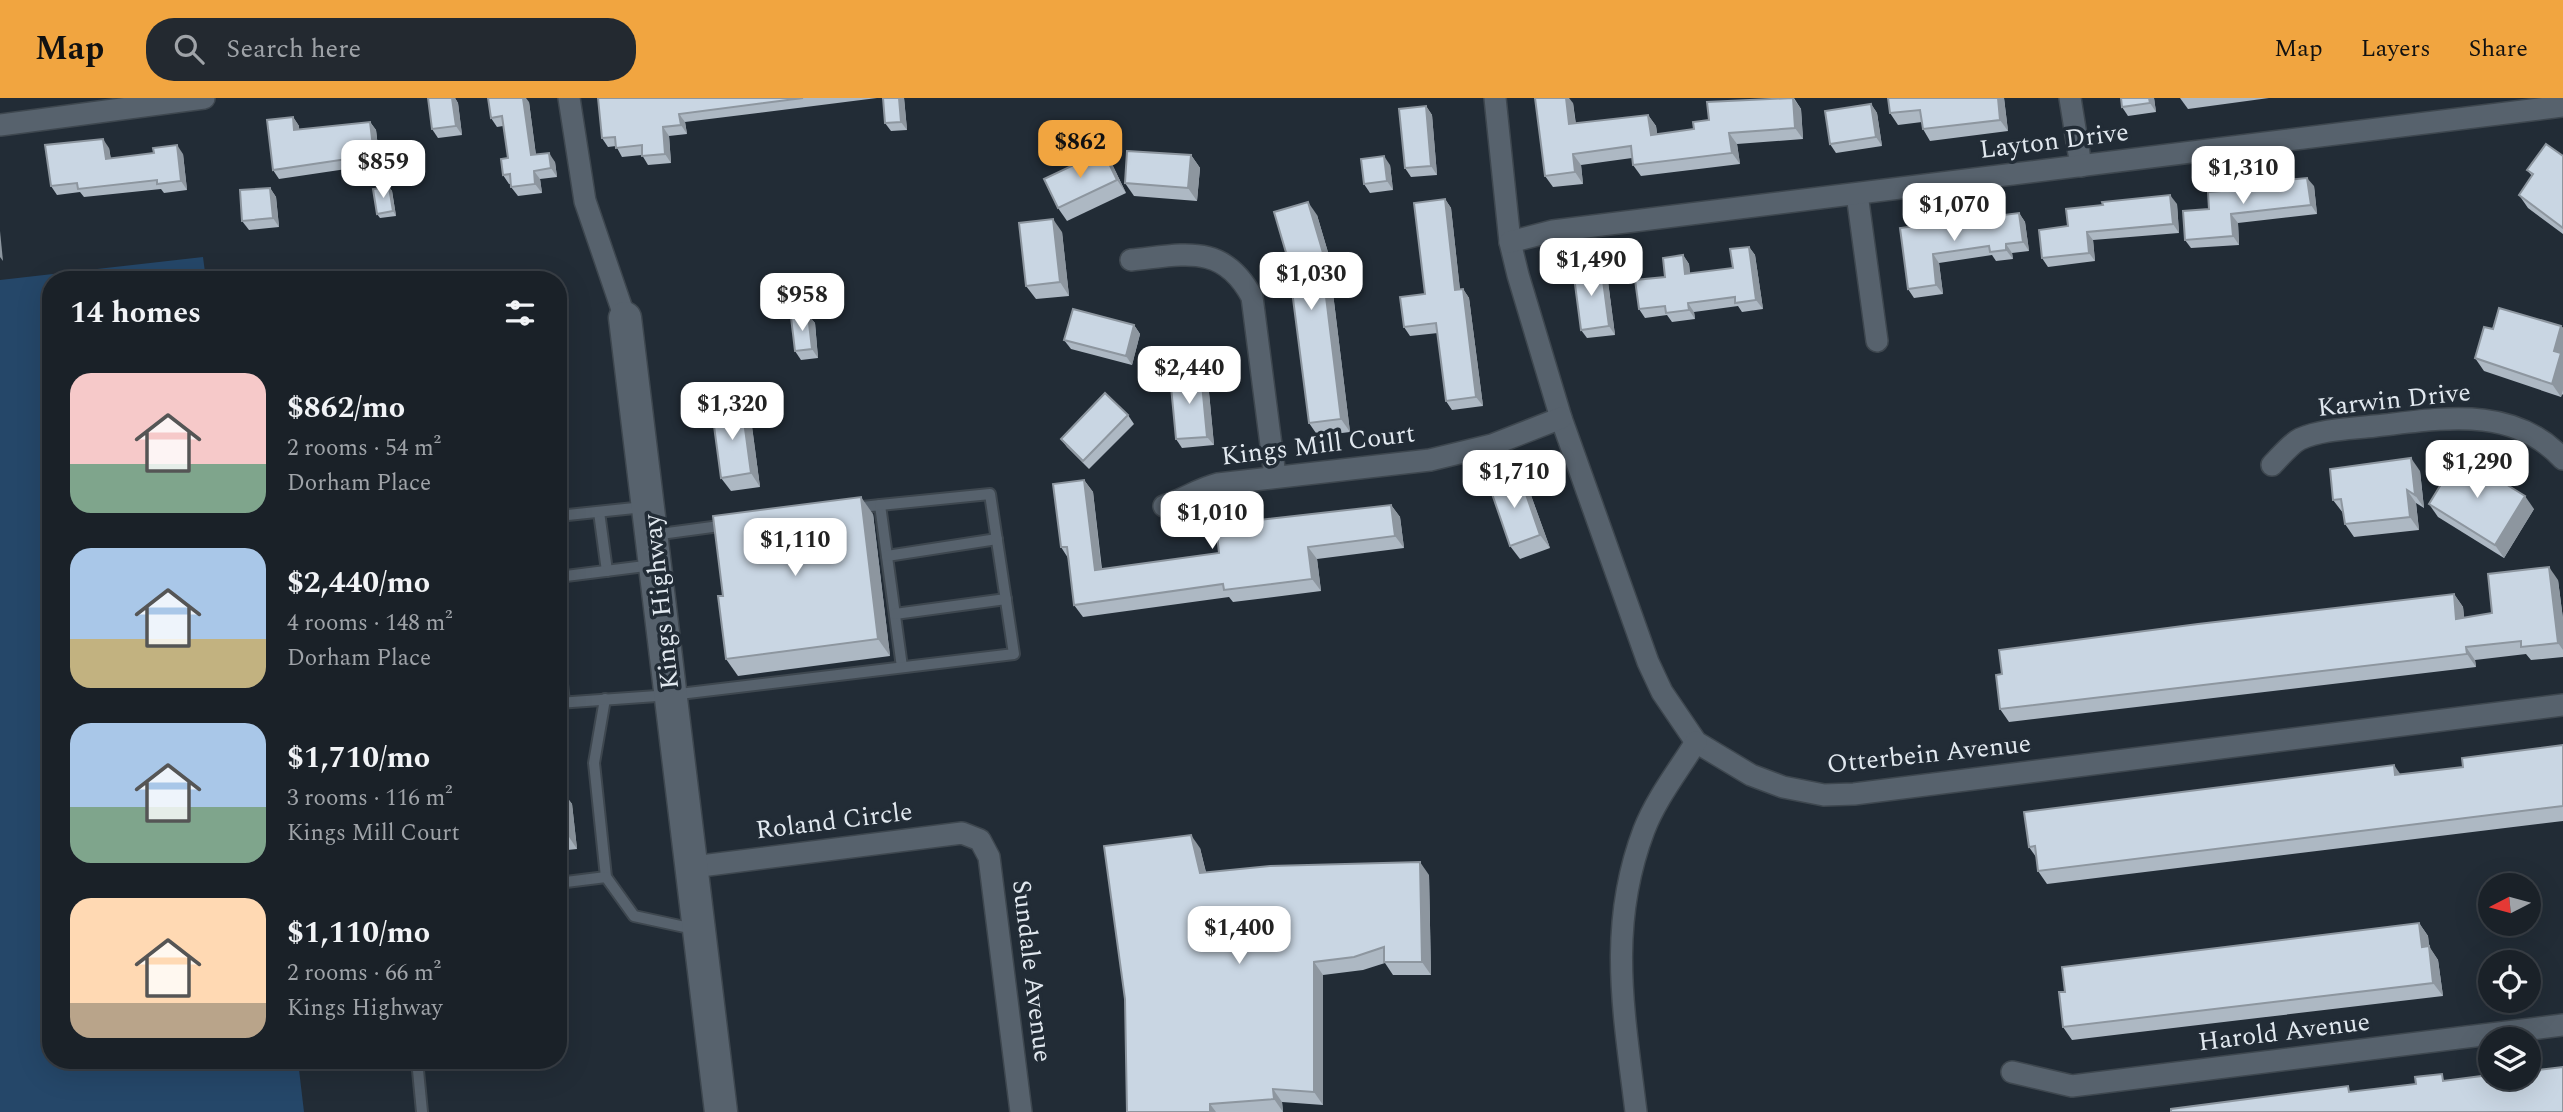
<!DOCTYPE html>
<html lang="en">
<head>
<meta charset="utf-8">
<style>
  body { margin:0; font-family:Spectral,serif; background:#232930; color:#f1f3f6; height:100vh; display:flex; flex-direction:column; font-size:26px; white-space:nowrap }
  * { box-sizing:border-box; margin:0 }
  p { font-size:23px; color:#9fa3a8 }
  .icon { flex:none; width:38px; height:38px; fill:none; stroke:currentColor; stroke-width:2; stroke-linecap:round; stroke-linejoin:round }
  .map { position:relative; flex:1; overflow:hidden }
  .side { position:absolute; left:42px; top:173px; width:525px; height:798px; display:flex; flex-direction:column; background:#1a2128; border-radius:28px; box-shadow:0 7px 28px #0002,0 0 0 2px #383e45 }
  .side>* { flex:none }
  .needle { width:46px; rotate:264deg }
  .fabs { position:absolute; left:2478px; top:775px; display:grid; gap:14px }
  .fabs a { display:grid; place-items:center; width:63px; height:63px; border-radius:50%; background:#1a2128; box-shadow:0 7px 28px #0002,0 0 0 2px #383e45; font-size:35px }
  .price { position:absolute; translate:-50% -60px; padding:0 16px; border-radius:14px; background:#fff; color:#222; font-size:23px; line-height:46px; filter:drop-shadow(0 2px 4px #0008) }
  .price::after { content:''; position:absolute; left:50%; top:42px; width:21px; height:16px; margin-left:-10px; background:inherit; clip-path:polygon(0 0,100% 0,50% 100%) }
  .price.selected { background:#f1a540; color:#111 }
  ul { padding:0; list-style:none }
  li { display:flex; align-items:center; gap:21px; height:175px; padding:0 28px }
  li span { display:grid; place-items:center; flex:none; width:196px; height:140px; border-radius:21px; color:#555 }
  li>.icon { margin-inline-start:auto }
  span .icon { width:84px; height:84px; fill:#fffc; stroke-width:1 }
  li b { font-size:30px }
  h2 { display:flex; justify-content:space-between; align-items:center; height:84px; padding:0 28px; font-size:30px }
  header { display:flex; align-items:center; gap:42px; box-sizing:border-box; height:98px; padding:0 35px; background:#f1a540; color:#111 }
  header strong { font-size:33px }
  nav { display:flex; gap:38px; margin-inline-start:auto; font-size:24px }
  .search { width:490px; height:63px; background:#232930; display:flex; align-items:center; gap:18px; box-sizing:border-box; padding:0 24px; border-radius:28px; color:#9fa3a8; font-size:26px }
  .map>svg:first-child { display:block }
  .green { fill:#254769 }
  .lines { fill:none; stroke-linecap:round; stroke-linejoin:round }
  .lane-casing { stroke:#3e474f; stroke-width:14 }
  .street-casing { stroke:#3e474f; stroke-width:24 }
  .secondary-casing { stroke:#3e474f; stroke-width:35 }
  .lane { stroke:#57626d; stroke-width:10 }
  .street { stroke:#57626d; stroke-width:21 }
  .secondary { stroke:#57626d; stroke-width:32 }
  .wall { fill:#adb8c3 }
  .shaded-wall { fill:#8d969f }
  .building { fill:#c9d6e3; stroke:#8d969f; stroke-width:2 }
  .labels { text-anchor:middle; dominant-baseline:central; stroke-width:7; stroke-linejoin:round; paint-order:stroke }
  .street-label { font-size:26px; fill:#e1e8ef; stroke:#222c36 }
</style>
</head>
<body>
<header>
<strong>Map</strong>
<div class="search"><svg class="icon" aria-label="search" viewBox="0 0 24 24"><circle cx="10" cy="10" r="6"/><path d="M15 15l6 6"/></svg>Search here</div>
<nav><a>Map</a><a>Layers</a><a>Share</a></nav>
</header>
<div class="map">
<svg width="2563" height="1014" viewBox="0 0 2563 1014">
  <rect width="100%" height="100%" fill="#222c36"/>
  <polygon class="green" points="203,159 206,182 51,182 51,962 298,963 304,1014 0,1014 0,182"/>
  <g class="lines">
    <g class="lane-casing">
      <g id="lane">
        <polyline points="854,410 880,407 902,569"/>
        <polyline points="599,414 607,473"/>
        <polyline points="558,418 644,409"/>
        <polyline points="653,437 727,427"/>
        <polyline points="887,458 997,441"/>
        <polyline points="558,479 653,467"/>
        <polyline points="895,516 1006,501"/>
        <polyline points="558,550 564,604"/>
        <polyline points="605,601 594,665 606,779 634,818 694,831"/>
        <polyline points="558,605 671,597 1014,556 990,396 880,407"/>
        <polyline points="558,785 606,779"/>
        <polyline points="417,962 422,1014"/>
      </g>
    </g>
    <g class="street-casing">
      <g id="street">
        <polyline points="569,0 585,103 625,220"/>
        <polyline points="1495,0 1510,144 1518,177 1561,320 1648,564 1662,594 1696,644 1751,677 1783,689 1824,697 1854,696 2563,607"/>
        <polyline points="2070,0 2081,68"/>
        <polyline points="0,27 204,0"/>
        <polyline points="1857,96 1877,243"/>
        <polyline points="1510,144 1553,133 2563,8"/>
        <path d="M 1131,162 C 1183,157 1223,144 1252,199 L 1275,378"/>
        <path d="M 2272,367 C 2280,359 2290,346 2300,341 C 2323,331 2350,331 2375,328 C 2440,321 2512,306 2563,361"/>
        <path d="M 1164,408 C 1183,402 1198,391 1218,386 L 1430,362 L 1492,347 L 1561,320"/>
        <polyline points="693,769 962,735 980,742 989,759 1021,1014"/>
        <polyline points="2012,974 2072,988 2563,927"/>
        <path d="M 1636,1014 C 1624,915 1607,829 1644,732 C 1656,701 1678,673 1696,644"/>
      </g>
    </g>
    <g class="secondary-casing">
      <polyline id="secondary" points="625,220 721,1014"/>
    </g>
    <use href="#lane" class="lane"/>
    <use href="#street" class="street"/>
    <use href="#secondary" class="secondary"/>
  </g>
  <g class="wall">
    <polygon points="428,0 455,0 458,5 462,37 438,40 432,31"/>
    <polygon points="598,0 877,0 685,24 687,36 669,38 671,65 648,67 642,57 622,59 616,48 608,49 602,40"/>
    <polygon points="883,0 904,0 907,32 891,33 885,25"/>
    <polygon points="1794,0 1801,11 1803,41 1737,46 1740,66 1641,78 1633,67 1632,60 1581,67 1583,86 1553,89 1545,78 1573,5 1576,26 1648,17 1656,28 1657,36 1694,31 1709,22"/>
    <polygon points="2004,0 2008,33 1930,43 1923,31 1922,24 1898,27 1890,15"/>
    <polygon points="2154,0 2156,14 2128,18 2122,9"/>
    <polygon points="2180,0 2269,0 2188,11"/>
    <polygon points="529,4 536,57 555,64 557,79 540,81 542,95 518,98 511,89 511,86 509,86 503,77 508,60 503,28 497,29 491,20"/>
    <polygon points="1871,6 1877,15 1882,48 1836,55 1830,46"/>
    <polygon points="1426,8 1432,17 1437,77 1411,79 1405,70"/>
    <polygon points="293,19 299,28 299,32 370,24 376,32 380,66 279,81 273,72"/>
    <polygon points="109,50 111,61 183,56 187,92 164,95 161,91 84,99 80,94 57,97 51,88"/>
    <polygon points="1103,53 1112,66 1126,95 1067,123 1058,110"/>
    <polygon points="1191,57 1200,70 1197,103 1134,98 1125,85"/>
    <polygon points="2563,58 2563,136 2528,110 2519,97 2532,78 2527,72"/>
    <polygon points="1390,67 1393,92 1370,95 1364,86"/>
    <polygon points="2314,88 2317,116 2238,125 2239,147 2191,150 2185,142 2209,111"/>
    <polygon points="389,89 392,93 396,118 380,120 377,116"/>
    <polygon points="270,90 276,99 279,129 249,132 242,123"/>
    <polygon points="1445,101 1451,110 1460,192 1463,191 1469,200 1483,308 1452,312 1446,303 1438,235 1410,238 1404,229 1425,196"/>
    <polygon points="2177,106 2179,135 2093,142 2095,163 2048,169 2042,160 2068,128"/>
    <polygon points="2019,115 2025,124 2029,153 2012,155 2013,161 1996,163 1992,157 1939,165 1943,196 1914,200 1908,191 1900,130"/>
    <polygon points="1317,117 1335,178 1331,179 1350,334 1318,338 1309,325 1295,185"/>
    <polygon points="1062,134 1069,198 1036,201 1026,188"/>
    <polygon points="1749,149 1755,157 1763,211 1742,214 1738,208 1694,214 1695,221 1672,224 1667,217 1645,220 1639,211 1683,157 1689,166 1690,176 1733,170"/>
    <polygon points="1607,176 1615,237 1587,240 1581,232"/>
    <polygon points="808,217 815,225 818,260 801,262 795,253"/>
    <polygon points="1134,227 1140,236 1132,267 1071,251 1064,242"/>
    <polygon points="2561,228 2563,230 2563,297 2562,296 2561,299 2484,273 2475,260 2493,231"/>
    <polygon points="1201,275 1208,284 1214,347 1182,350 1176,341"/>
    <polygon points="1128,317 1134,326 1089,371 1067,349 1061,341"/>
    <polygon points="751,321 760,389 731,393 721,380"/>
    <polygon points="2420,373 2424,410 2416,405 2419,432 2354,439 2345,426 2343,415 2333,402"/>
    <polygon points="1084,382 1093,394 1102,471 1219,455 1391,407 1400,419 1404,450 1317,461 1321,493 1233,504 1229,499 1083,519 1074,507 1068,460 1061,449"/>
    <polygon points="1528,389 1550,450 1520,461 1510,448"/>
    <polygon points="2429,406 2534,411 2504,460 2438,419"/>
    <polygon points="873,416 890,558 738,578 726,561 723,498"/>
    <polygon points="2558,482 2563,521 2563,559 2531,562 2526,556 2475,562 2476,569 2009,624 2000,611 2002,576 2454,496 2463,509 2464,520 2492,515"/>
    <polygon points="2563,647 2563,723 2047,786 2038,773 2036,759 2029,749 2400,676 2463,669"/>
    <polygon points="558,689 572,706 577,751 558,753"/>
    <polygon points="1200,750 1206,774 1429,777 1431,877 1393,877 1385,865 1363,872 1323,877 1323,1007 1282,1004 1283,1014 1127,1014"/>
    <polygon points="2419,825 2428,838 2429,849 2438,862 2443,898 2072,942 2063,929"/>
  </g>
  <g class="shaded-wall">
    <polygon points="452,0 455,0 458,5 462,37 456,28"/>
    <polygon points="523,0 526,0 529,4 537,66 531,57"/>
    <polygon points="899,0 904,0 907,32 901,24"/>
    <polygon points="1566,0 1569,0 1573,5 1577,38 1569,26"/>
    <polygon points="1793,0 1801,11 1803,41 1795,30"/>
    <polygon points="1998,0 2004,0 2008,33 2000,22"/>
    <polygon points="2149,0 2154,0 2156,14 2150,5"/>
    <polygon points="1871,6 1877,15 1882,48 1876,39"/>
    <polygon points="1426,8 1432,17 1437,77 1431,68"/>
    <polygon points="679,16 685,24 687,36 681,27"/>
    <polygon points="1648,17 1656,28 1659,48 1651,37"/>
    <polygon points="293,19 299,28 300,41 294,32"/>
    <polygon points="370,24 376,32 380,66 374,57"/>
    <polygon points="663,29 669,38 671,65 665,56"/>
    <polygon points="1729,35 1737,46 1740,66 1732,55"/>
    <polygon points="103,41 109,50 112,70 106,61"/>
    <polygon points="177,47 183,56 187,92 181,83"/>
    <polygon points="1103,53 1112,66 1126,95 1117,82"/>
    <polygon points="549,55 555,64 557,79 551,70"/>
    <polygon points="1573,56 1581,67 1583,86 1575,74"/>
    <polygon points="1191,57 1200,70 1197,103 1188,90"/>
    <polygon points="1384,58 1390,67 1393,92 1387,83"/>
    <polygon points="534,73 540,81 542,95 535,86"/>
    <polygon points="2307,80 2314,88 2317,116 2311,107"/>
    <polygon points="389,89 392,93 396,118 393,113"/>
    <polygon points="270,90 276,99 279,129 273,120"/>
    <polygon points="2170,97 2177,106 2179,135 2173,126"/>
    <polygon points="1445,101 1451,110 1461,201 1455,192"/>
    <polygon points="1308,104 1317,117 1335,178 1326,165"/>
    <polygon points="2019,115 2025,124 2029,153 2023,144"/>
    <polygon points="2231,116 2238,125 2239,147 2233,138"/>
    <polygon points="1053,121 1062,134 1069,198 1060,184"/>
    <polygon points="0,133 3,163 0,159"/>
    <polygon points="2087,134 2093,142 2095,163 2089,155"/>
    <polygon points="2006,146 2012,155 2013,161 2006,152"/>
    <polygon points="1749,149 1755,157 1763,211 1756,202"/>
    <polygon points="1933,156 1939,165 1943,196 1936,187"/>
    <polygon points="1683,157 1689,166 1691,185 1685,176"/>
    <polygon points="1322,166 1331,179 1350,334 1341,321"/>
    <polygon points="1601,167 1607,176 1615,237 1609,228"/>
    <polygon points="1463,191 1469,200 1483,308 1476,299"/>
    <polygon points="1688,205 1694,214 1695,221 1689,212"/>
    <polygon points="808,217 815,225 818,260 812,251"/>
    <polygon points="1134,227 1140,236 1132,267 1126,258"/>
    <polygon points="2561,228 2563,230 2563,292 2561,299 2552,286 2554,253"/>
    <polygon points="1201,275 1208,284 1214,347 1207,339"/>
    <polygon points="742,308 751,321 760,389 751,375"/>
    <polygon points="2411,360 2420,373 2424,410 2415,397"/>
    <polygon points="1519,376 1528,389 1550,450 1540,437"/>
    <polygon points="1084,382 1093,394 1103,485 1095,472"/>
    <polygon points="2407,392 2416,405 2419,432 2410,419"/>
    <polygon points="2525,398 2534,411 2504,460 2495,447"/>
    <polygon points="861,399 873,416 890,558 878,541"/>
    <polygon points="1391,407 1400,419 1404,450 1395,438"/>
    <polygon points="1308,449 1317,461 1321,493 1312,481"/>
    <polygon points="2549,469 2558,482 2563,521 2563,552 2558,545"/>
    <polygon points="2454,496 2463,509 2466,534 2456,521"/>
    <polygon points="2466,549 2475,562 2476,569 2467,556"/>
    <polygon points="2394,667 2403,680 2395,677"/>
    <polygon points="560,689 572,706 577,751 565,733"/>
    <polygon points="1191,737 1200,750 1209,788 1200,775"/>
    <polygon points="1420,764 1429,777 1431,877 1422,864"/>
    <polygon points="2419,825 2428,838 2431,862 2422,849"/>
    <polygon points="2429,848 2438,862 2443,898 2433,885"/>
    <polygon points="1314,864 1323,877 1323,1007 1314,994"/>
    <polygon points="1273,991 1282,1004 1283,1014 1274,1001"/>
    <polygon points="1210,1006 1216,1014 1210,1014"/>
  </g>
  <g class="building">
    <polygon points="428,0 452,0 456,28 432,31"/>
    <polygon points="488,0 523,0 531,57 549,55 551,70 534,73 535,86 511,89 510,76 503,77 501,61 508,60 502,18 491,20"/>
    <polygon points="598,0 803,0 679,16 681,27 663,29 665,56 642,58 642,47 616,50 615,39 602,40"/>
    <polygon points="883,0 899,0 901,24 885,25"/>
    <polygon points="1535,0 1566,0 1569,26 1648,17 1651,37 1694,31 1693,24 1709,22 1707,4 1793,0 1795,30 1729,35 1732,55 1633,67 1631,48 1573,56 1575,74 1545,78"/>
    <polygon points="1888,0 1998,0 2000,22 1923,31 1920,12 1890,15"/>
    <polygon points="2121,0 2149,0 2150,5 2122,9"/>
    <polygon points="1871,6 1876,39 1830,46 1825,13"/>
    <polygon points="1426,8 1431,68 1405,70 1399,11"/>
    <polygon points="293,19 294,32 370,24 374,57 273,72 267,22"/>
    <polygon points="103,41 106,61 154,55 153,50 177,47 181,83 157,86 157,82 78,91 77,85 51,88 45,47"/>
    <polygon points="2546,46 2563,58 2563,130 2519,97 2533,76 2527,72"/>
    <polygon points="1103,53 1117,82 1058,110 1044,81"/>
    <polygon points="1127,53 1191,57 1188,90 1125,85"/>
    <polygon points="1384,58 1387,83 1364,86 1361,61"/>
    <polygon points="2307,80 2311,107 2231,116 2233,138 2185,142 2183,113 2209,111 2208,94 2247,91 2246,86"/>
    <polygon points="389,89 393,113 377,116 373,91"/>
    <polygon points="270,90 273,120 242,123 240,92"/>
    <polygon points="2170,97 2173,126 2087,134 2089,155 2042,160 2039,132 2068,128 2066,111 2103,107 2102,104"/>
    <polygon points="1445,101 1455,192 1463,191 1476,299 1446,303 1436,225 1404,229 1400,199 1425,196 1414,105"/>
    <polygon points="1308,104 1326,165 1322,166 1341,321 1309,325 1291,185 1295,185 1274,114"/>
    <polygon points="2019,115 2023,144 2006,146 2006,152 1990,154 1989,148 1933,156 1936,187 1908,191 1900,130"/>
    <polygon points="1053,121 1060,184 1026,188 1019,125"/>
    <polygon points="1749,149 1756,202 1735,205 1735,199 1688,205 1689,212 1666,215 1665,208 1639,211 1635,182 1665,179 1663,160 1683,157 1685,176 1733,170 1730,151"/>
    <polygon points="1601,167 1609,228 1581,232 1573,171"/>
    <polygon points="2499,210 2561,228 2554,253 2561,255 2552,286 2475,260 2484,229 2493,231"/>
    <polygon points="1073,211 1134,227 1126,258 1064,242"/>
    <polygon points="808,217 812,251 795,253 791,219"/>
    <polygon points="1201,275 1207,339 1176,341 1170,278"/>
    <polygon points="1105,295 1128,317 1083,363 1061,341"/>
    <polygon points="742,308 751,375 721,380 712,313"/>
    <polygon points="2459,357 2525,398 2495,447 2429,406"/>
    <polygon points="2411,360 2415,397 2407,392 2410,419 2345,426 2341,401 2333,402 2330,371"/>
    <polygon points="1519,376 1540,437 1510,448 1489,387"/>
    <polygon points="1084,382 1095,472 1219,455 1216,427 1391,407 1395,438 1308,449 1312,481 1224,492 1223,486 1074,507 1067,449 1061,449 1053,386"/>
    <polygon points="861,399 878,541 726,561 718,498 723,498 713,418"/>
    <polygon points="2549,469 2558,545 2521,549 2521,543 2466,549 2467,556 2000,611 1996,577 2002,576 1999,552 2198,526 2454,496 2456,521 2492,515 2488,476"/>
    <polygon points="2563,647 2563,708 2038,773 2035,748 2029,749 2024,714 2394,667 2395,677 2463,669 2462,660"/>
    <polygon points="558,689 560,689 565,733 558,734"/>
    <polygon points="1191,737 1200,775 1270,768 1420,764 1422,864 1384,864 1384,849 1354,859 1314,864 1314,994 1273,991 1274,1001 1210,1006 1210,1014 1127,1014 1125,901 1104,748"/>
    <polygon points="2419,825 2422,849 2429,848 2433,885 2063,929 2059,894 2065,894 2062,869"/>
    <polygon points="2563,969 2563,1014 2171,1014 2171,1011 2348,988 2349,994 2416,986 2415,979 2442,976 2443,983 2490,977 2490,980 2529,980 2529,973"/>
  </g>
  <g class="labels">
    <g class="street-label">
      <text transform="translate(2054 43) rotate(-7)">Layton Drive</text>
      <text transform="translate(2394 302) rotate(-6)">Karwin Drive</text>
      <text transform="translate(1318 347) rotate(-7)">Kings Mill Court</text>
      <text transform="translate(661 504) rotate(-96)">Kings Highway</text>
      <text transform="translate(1929 656) rotate(-6)">Otterbein Avenue</text>
      <text transform="translate(834 723) rotate(-7)">Roland Circle</text>
      <text transform="translate(1032 873) rotate(83)">Sundale Avenue</text>
      <text transform="translate(2284 934) rotate(-7)">Harold Avenue</text>
    </g>
  </g>
</svg>
<div class="fabs">
<a><svg class="needle" viewBox="-14 -14 28 28"><path d="M0-13l5 13h-10z" fill="#e53935"/><path d="M0 13l5-13h-10z" fill="#9fa3a8"/></svg></a>
<a><svg class="icon" aria-label="locate" viewBox="0 0 24 24"><circle cx="12" cy="12" r="6"/><path d="M12 2v4M12 18v4M2 12h4M18 12h4"/></svg></a>
<a><svg class="icon" aria-label="layers" viewBox="0 0 24 24"><path d="M12 4l9 5-9 5-9-5zM3 14l9 5 9-5"/></svg></a>
</div>
<b class="price selected" style="left:1080px;top:82px">$862</b>
<b class="price" style="left:383px;top:102px">$859</b>
<b class="price" style="left:2243px;top:108px">$1,310</b>
<b class="price" style="left:1954px;top:145px">$1,070</b>
<b class="price" style="left:1591px;top:200px">$1,490</b>
<b class="price" style="left:1311px;top:214px">$1,030</b>
<b class="price" style="left:802px;top:235px">$958</b>
<b class="price" style="left:1189px;top:308px">$2,440</b>
<b class="price" style="left:732px;top:344px">$1,320</b>
<b class="price" style="left:2477px;top:402px">$1,290</b>
<b class="price" style="left:1514px;top:412px">$1,710</b>
<b class="price" style="left:1212px;top:453px">$1,010</b>
<b class="price" style="left:795px;top:480px">$1,110</b>
<b class="price" style="left:1239px;top:868px">$1,400</b>
<section class="side">
<h2>14 homes<svg class="icon" aria-label="filters" viewBox="0 0 24 24"><path d="M4 7h16M4 17h16"/><circle cx="9" cy="7" r="2"/><circle cx="15" cy="17" r="2"/></svg></h2>
<ul>
<li><span style="background:linear-gradient(#f6c9c9 65%,#7fa58c 0)"><svg class="icon" aria-label="home" viewBox="0 0 24 24"><path d="M3 11l9-7 9 7M6 9v11h12V9"/></svg></span><div><b>$862/mo</b><p>2 rooms · 54 m²</p><p>Dorham Place</p></div></li>
<li><span style="background:linear-gradient(#a9c7e8 65%,#c2b280 0)"><svg class="icon" aria-label="home" viewBox="0 0 24 24"><path d="M3 11l9-7 9 7M6 9v11h12V9"/></svg></span><div><b>$2,440/mo</b><p>4 rooms · 148 m²</p><p>Dorham Place</p></div></li>
<li><span style="background:linear-gradient(#a9c7e8 60%,#7fa58c 0)"><svg class="icon" aria-label="home" viewBox="0 0 24 24"><path d="M3 11l9-7 9 7M6 9v11h12V9"/></svg></span><div><b>$1,710/mo</b><p>3 rooms · 116 m²</p><p>Kings Mill Court</p></div></li>
<li><span style="background:linear-gradient(#ffd9b3 75%,#b9a48a 0)"><svg class="icon" aria-label="home" viewBox="0 0 24 24"><path d="M3 11l9-7 9 7M6 9v11h12V9"/></svg></span><div><b>$1,110/mo</b><p>2 rooms · 66 m²</p><p>Kings Highway</p></div></li>
</ul>
</section>
</div>
</body>
</html>
